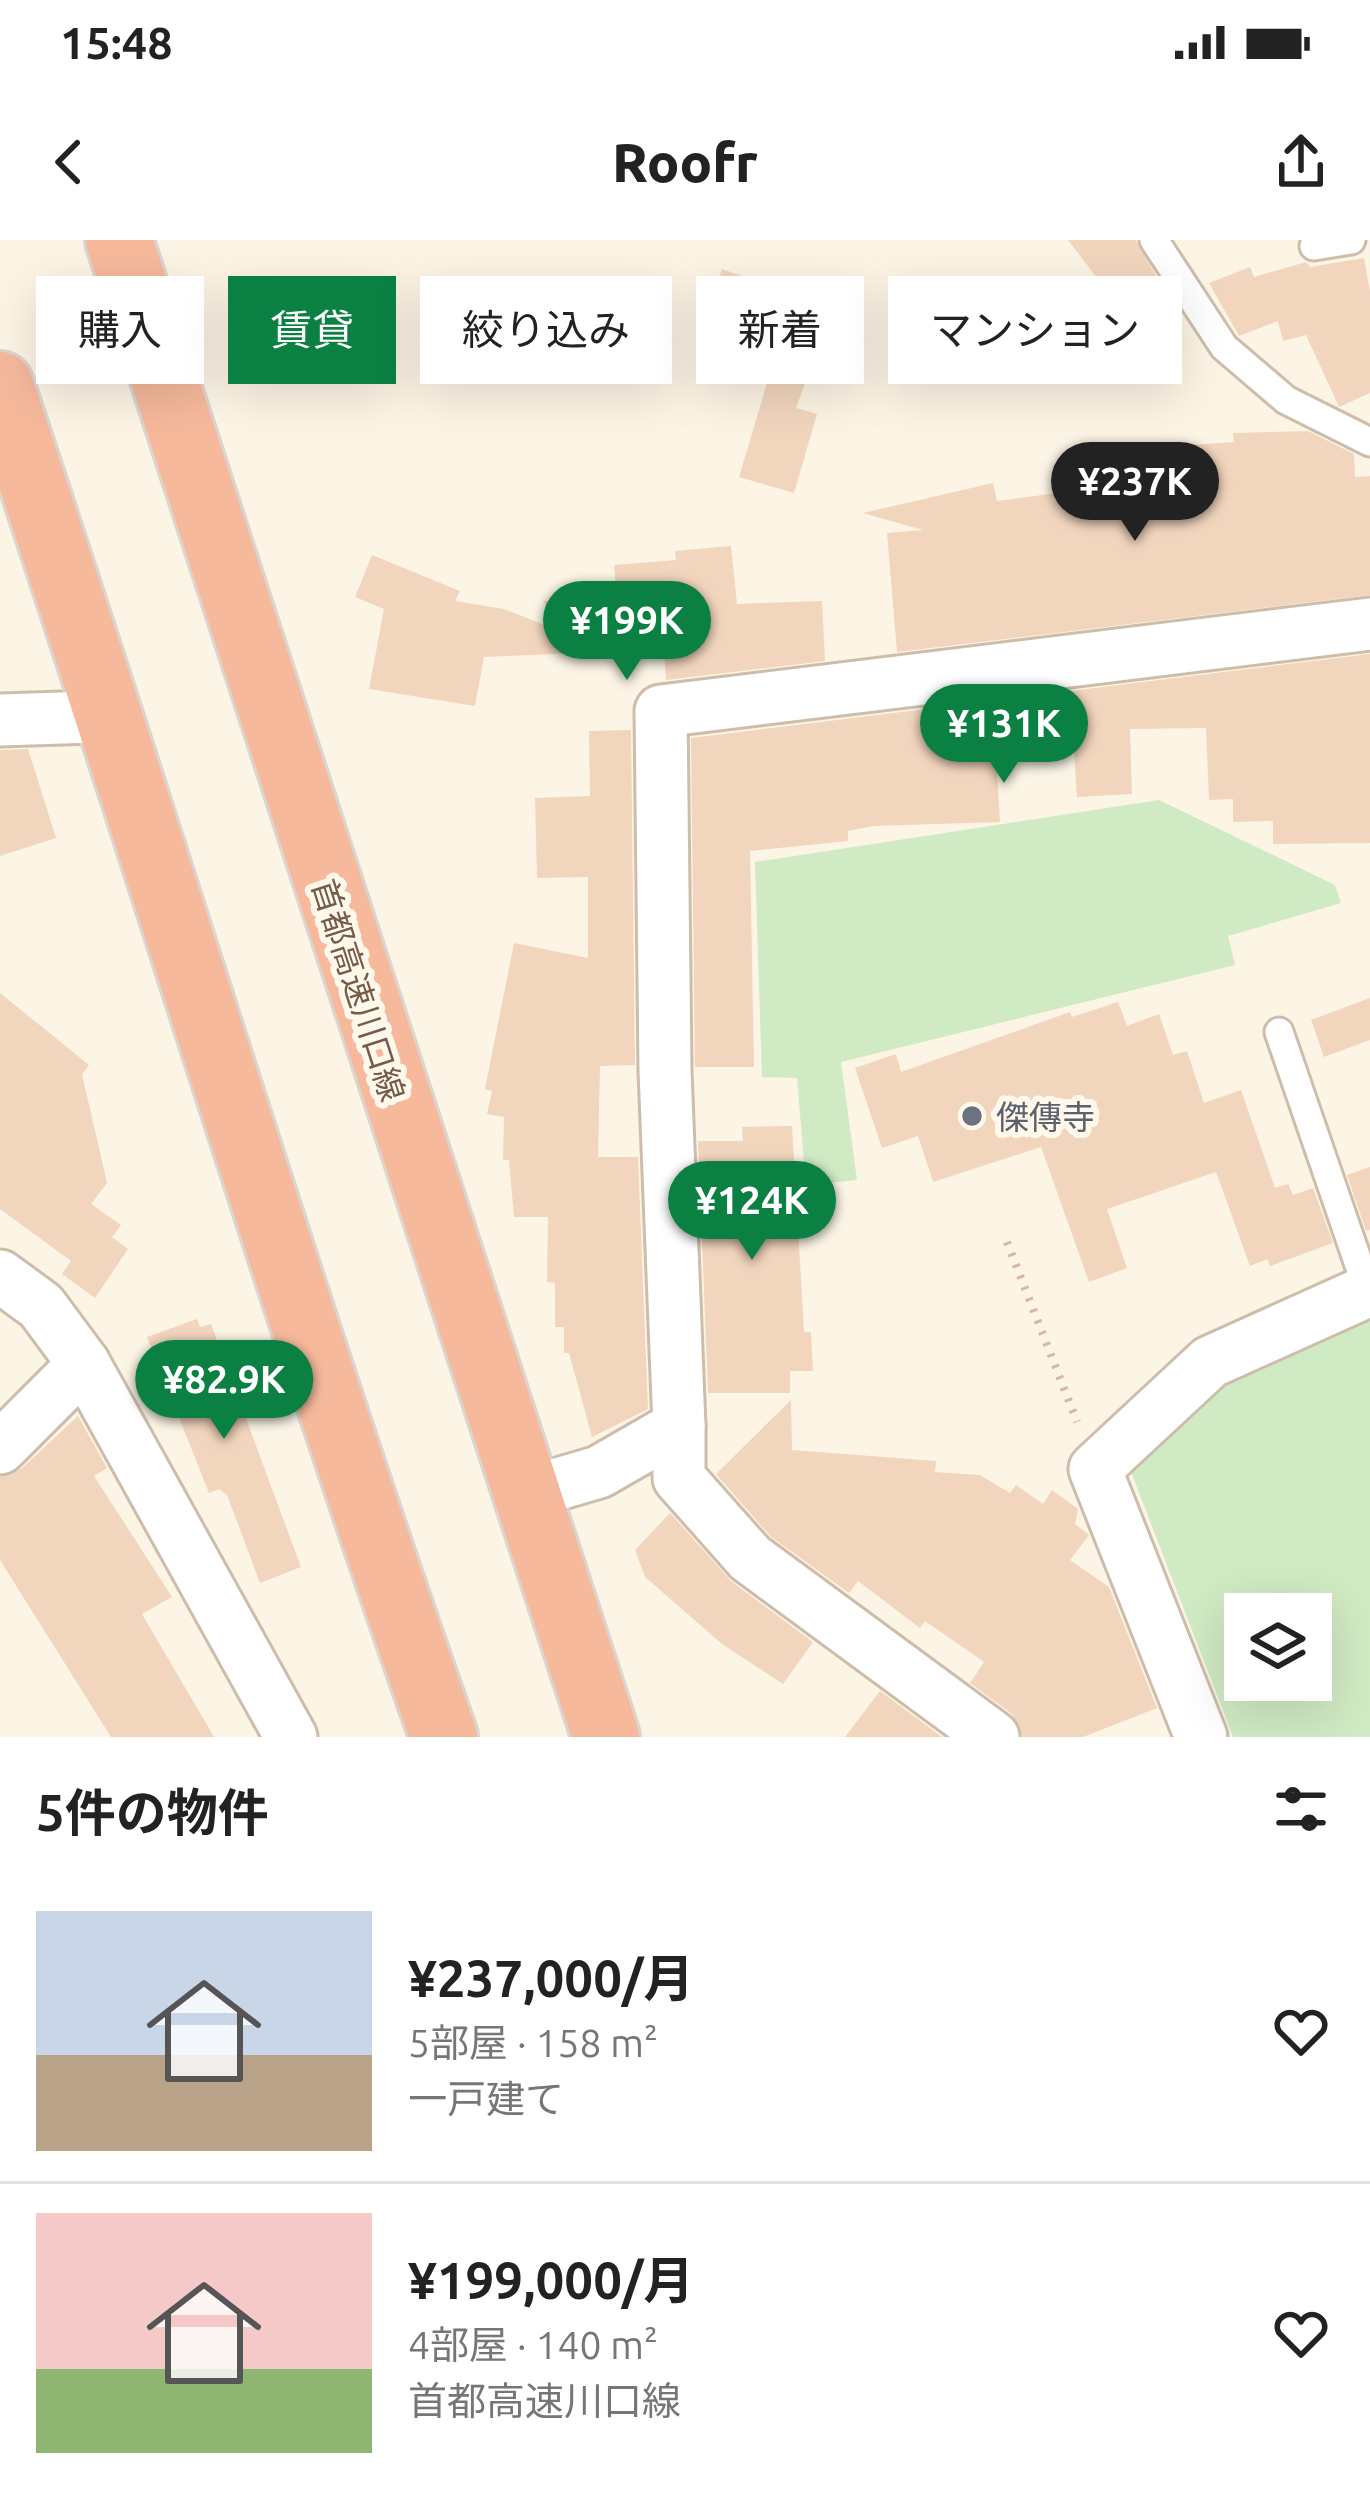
<!DOCTYPE html>
<html lang="ja">
<head>
<meta charset="utf-8">
<style>
  body { margin:0; font-family:Ubuntu,"Noto Sans JP",sans-serif; background:#f2f2f2; color:#222; height:100vh; display:flex; flex-direction:column; font-size:45px; white-space:nowrap }
  * { box-sizing:border-box; margin:0 }
  p { font-size:39px; color:#767676 }
  .icon { flex:none; width:66px; height:66px; fill:none; stroke:currentColor; stroke-width:2; stroke-linecap:round; stroke-linejoin:round }
  .map { position:relative; height:1497px; overflow:hidden }
  .drawer { display:flex; flex-direction:column; background:#fff; flex:1 }
  .drawer>* { flex:none }
  .banner { position:absolute; left:36px; top:36px; width:1299px; height:108px; display:flex; gap:24px }
  .tools { position:absolute; left:1224px; top:1353px; display:grid; gap:24px }
  .tools a { display:grid; place-items:center; width:108px; height:108px; border-radius:0px; background:#fff; box-shadow:0 12px 48px #0002; font-size:60px }
  .price { position:absolute; translate:-50% -102px; padding:0 27px; border-radius:42px; background:#0b8043; color:#fff; font-size:39px; line-height:78px; filter:drop-shadow(0 3px 6px #0008) }
  .price::after { content:''; position:absolute; left:50%; top:72px; width:36px; height:27px; margin-left:-18px; background:inherit; clip-path:polygon(0 0,100% 0,50% 100%) }
  .price.active { background:#222; color:#fff }
  ul { padding:0; list-style:none }
  li { display:flex; align-items:center; gap:36px; height:300px; padding:0 36px }
  li+li { border-top:3px solid #e0e0e0 }
  li span { display:grid; place-items:center; flex:none; width:336px; height:240px; border-radius:0px; color:#555 }
  li>.icon { margin-inline-start:auto }
  span .icon { width:144px; height:144px; fill:#fffc; stroke-width:1 }
  li b { font-size:51px }
  h2 { display:flex; justify-content:space-between; align-items:center; height:144px; padding:0 36px; font-size:51px }
  .pill { padding:0 42px; border-radius:0px; background:#fff; box-shadow:0 12px 48px #0002; font-size:42px; line-height:108px }
  .pill.active { background:#0b8043; color:#fff }
  .status { display:flex; justify-content:space-between; align-items:center; height:84px; padding:0 60px; background:#fff; direction:ltr }
  .status svg { height:33px; fill:currentColor }
  header { display:flex; justify-content:space-between; align-items:center; height:156px; padding:0 36px; background:#fff; font-size:54px; font-weight:800 }
  .map>svg:first-child { display:block }
  .green { fill:#d0eac3; fill-rule:evenodd }
  .building { fill:#f2d5bd }
  .lines { fill:none; stroke-linecap:round; stroke-linejoin:round }
  .service-casing { stroke:#cebdab; stroke-width:33 }
  .minor-casing { stroke:#cebdab; stroke-width:57 }
  .motorway-casing { stroke:#dbd5d0; stroke-width:72 }
  .path { stroke:#d7b8a0; stroke-width:8; stroke-dasharray:3 9; stroke-linecap:butt }
  .service { stroke:#fff; stroke-width:27 }
  .minor { stroke:#fff; stroke-width:51 }
  .motorway { stroke:#f6b99c; stroke-width:66 }
  .worship-dot { fill:#6b7280; stroke:#fff8eb; stroke-width:4.5 }
  .labels { text-anchor:middle; dominant-baseline:central; stroke-width:12; stroke-linejoin:round; paint-order:stroke }
  .street-label { font-size:33px; fill:#755c4a; stroke:#fff8eb }
  .worship-label { font-size:33px; fill:#5b616d; stroke:#fff8eb; text-anchor:start }
</style>
</head>
<body>
<div class="status"><b>15:48</b><svg viewBox="0 0 49 12"><path d="M0 12V9h3v3zM5 12V6h3v6zM10 12V3h3v9zM15 12V0h3v12zM26 1h20v11H26zM47 4h2v5h-2z"/></svg></div>
<header><svg class="icon" aria-label="back" viewBox="0 0 24 24"><path d="M15 5l-7 7 7 7"/></svg>Roofr<svg class="icon" aria-label="share" viewBox="0 0 24 24"><path d="M12 15V3M7 8l5-5 5 5M5 13v7h14v-7"/></svg></header>
<div class="map">
<svg width="1370" height="1497" viewBox="0 0 1370 1497">
  <rect width="100%" height="100%" fill="#fcf5e5"/>
  <g class="green">
    <polygon points="1159,560 1335,645 1341,663 1228,696 1235,725 841,822 857,940 806,945 797,838 762,837 755,622"/>
    <path d="M 1370,1080 L 1370,1497 L 1233,1497 L 1128,1224 L 1230,1127 ZM 1245,1374 L 1311,1374 L 1311,1440 L 1245,1440 Z"/>
  </g>
  <g class="building">
    <polygon points="1068,0 1136,0 1156,36 1120,54 1107,39 1101,43"/>
    <polygon points="1364,18 1370,52 1370,153 1339,167 1306,95 1283,101 1278,81 1239,96 1209,43 1250,27 1254,37 1306,22 1310,27"/>
    <polygon points="722,29 822,64 820,71 830,75 796,168 817,174 794,253 739,237 770,133 750,125 752,118 697,98"/>
    <polygon points="1308,191 1354,214 1355,237 1370,236 1370,355 897,412 887,293 923,290 863,273 993,243 997,261 1065,252 1064,232 1149,224 1148,208 1234,202 1233,193"/>
    <polygon points="731,306 737,364 822,361 825,421 666,440 664,409 484,417 475,466 369,449 384,369 355,357 372,315 460,351 455,361 504,369 572,396 543,361 617,358 614,325 676,320 675,311"/>
    <polygon points="1370,414 1370,603 1273,604 1273,581 1233,582 1233,559 1209,560 1206,488 1130,489 1132,554 1077,557 1074,512 996,517 1000,582 873,586 848,591 848,601 750,611 754,827 695,827 691,498"/>
    <polygon points="631,490 635,825 600,826 598,917 638,917 648,1169 592,1197 569,1113 564,1113 564,1087 555,1087 555,1043 547,1042 548,977 514,977 509,920 503,920 504,877 487,874 492,851 485,849 514,703 588,718 588,637 537,638 535,558 590,556 589,491"/>
    <polygon points="28,509 56,598 0,616 0,510"/>
    <polygon points="0,753 89,825 82,834 107,943 91,964 121,985 112,997 128,1009 95,1058 62,1034 71,1021 0,969"/>
    <polygon points="1370,758 1370,800 1324,817 1311,780"/>
    <polygon points="1118,762 1127,786 1159,774 1173,815 1187,811 1204,863 1241,850 1275,948 1288,944 1293,955 1313,948 1333,1003 1270,1026 1267,1019 1250,1026 1216,932 1107,969 1127,1028 1089,1042 1041,907 933,942 918,896 882,908 855,828 896,814 901,832 1070,772 1072,777"/>
    <polygon points="792,886 804,1092 811,1092 813,1131 790,1131 790,1153 708,1153 698,901 743,901 742,887"/>
    <polygon points="1370,927 1370,990 1366,991 1347,935"/>
    <polygon points="197,1079 200,1087 211,1084 301,1327 260,1343 227,1255 219,1249 209,1253 147,1097"/>
    <polygon points="791,1160 792,1210 936,1221 935,1232 980,1235 1010,1253 1016,1245 1043,1264 1052,1250 1078,1269 1075,1284 1089,1295 1070,1320 1109,1347 1157,1468 1083,1497 1022,1497 1012,1474 970,1443 984,1422 925,1381 920,1388 858,1341 849,1353 770,1296 716,1234"/>
    <polygon points="78,1176 107,1228 94,1236 172,1357 142,1374 214,1497 111,1497 0,1320 0,1237 21,1229"/>
    <polygon points="670,1273 732,1342 813,1402 783,1444 722,1404 645,1337 635,1310"/>
    <polygon points="880,1451 942,1497 845,1497"/>
  </g>
  <g class="lines">
    <g class="service-casing">
      <g id="service">
        <polyline points="1154,0 1224,107 1286,160 1370,202"/>
        <polyline points="1314,6 1351,0"/>
        <polyline points="1279,792 1368,1051"/>
      </g>
    </g>
    <g class="minor-casing">
      <g id="minor">
        <polyline points="0,480 93,477"/>
        <polyline points="0,1036 41,1066 84,1124 291,1497"/>
        <polyline points="679,1186 665,831 661,471 1370,384"/>
        <polyline points="0,1208 84,1124"/>
        <polyline points="541,1249 599,1232 679,1186 679,1238 750,1318 993,1497"/>
        <polyline points="1201,1497 1095,1229 1210,1122 1370,1050"/>
      </g>
    </g>
    <g class="motorway-casing">
      <g id="motorway">
        <polyline points="119,0 606,1497"/>
        <path d="M 0,145 C 151,594 286,1049 444,1497"/>
      </g>
    </g>
    <polyline class="path" points="1007,1002 1077,1182"/>
    <use href="#service" class="service"/>
    <use href="#minor" class="minor"/>
    <use href="#motorway" class="motorway"/>
  </g>
  <circle class="worship-dot" cx="972" cy="876" r="12"/>
  <g class="labels">
    <g class="street-label">
      <text transform="translate(359 750) rotate(72)">首都高速川口線</text>
    </g>
    <g class="worship-label">
      <text x="996" y="876">傑傳寺</text>
    </g>
  </g>
</svg>
<div class="tools">
<a><svg class="icon" aria-label="layers" viewBox="0 0 24 24"><path d="M12 4l9 5-9 5-9-5zM3 14l9 5 9-5"/></svg></a>
</div>
<b class="price active" style="left:1135px;top:304px">¥237K</b>
<b class="price" style="left:627px;top:443px">¥199K</b>
<b class="price" style="left:1004px;top:546px">¥131K</b>
<b class="price" style="left:752px;top:1023px">¥124K</b>
<b class="price" style="left:224px;top:1202px">¥82.9K</b>
<div class="banner">
<a class="pill">購入</a>
<a class="pill active">賃貸</a>
<a class="pill">絞り込み</a>
<a class="pill">新着</a>
<a class="pill">マンション</a>
</div>
</div>
<section class="drawer">
<h2>5件の物件<svg class="icon" aria-label="filters" viewBox="0 0 24 24"><path d="M4 7h16M4 17h16"/><circle cx="9" cy="7" r="2"/><circle cx="15" cy="17" r="2"/></svg></h2>
<ul>
<li><span style="background:linear-gradient(#c9d6e8 60%,#b9a48a 0)"><svg class="icon" aria-label="home" viewBox="0 0 24 24"><path d="M3 11l9-7 9 7M6 9v11h12V9"/></svg></span><div><b>¥237,000/月</b><p>5部屋 · 158 m²</p><p>一戸建て</p></div><svg class="icon" aria-label="heart" viewBox="0 0 24 24"><path d="M12 20l-8-8c-3-5 5-10 8-4 3-6 11-1 8 4z"/></svg></li>
<li><span style="background:linear-gradient(#f6c9c9 65%,#8fb573 0)"><svg class="icon" aria-label="home" viewBox="0 0 24 24"><path d="M3 11l9-7 9 7M6 9v11h12V9"/></svg></span><div><b>¥199,000/月</b><p>4部屋 · 140 m²</p><p>首都高速川口線</p></div><svg class="icon" aria-label="heart" viewBox="0 0 24 24"><path d="M12 20l-8-8c-3-5 5-10 8-4 3-6 11-1 8 4z"/></svg></li>
</ul>
</section>
</body>
</html>
